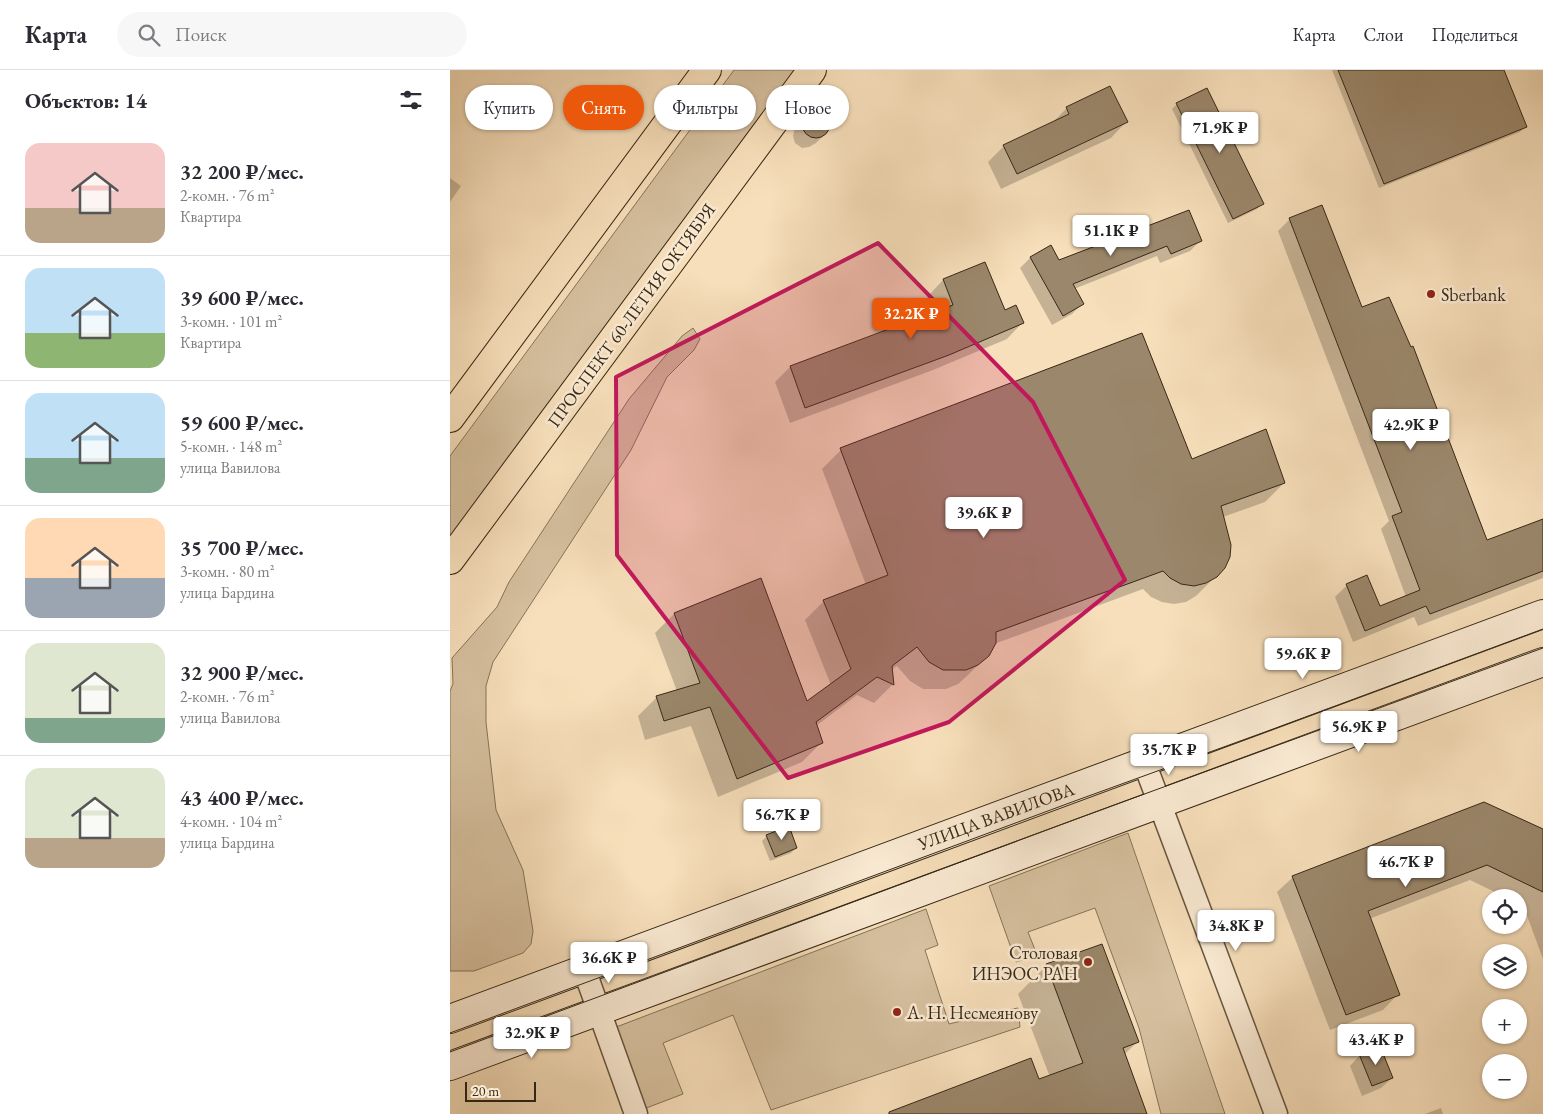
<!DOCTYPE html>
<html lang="ru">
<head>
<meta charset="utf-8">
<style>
  body { margin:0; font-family:"EB Garamond",serif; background:#f7f7f7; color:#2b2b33; height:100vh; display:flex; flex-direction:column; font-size:19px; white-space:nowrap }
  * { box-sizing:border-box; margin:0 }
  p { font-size:16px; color:#7c7c81 }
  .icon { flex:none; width:28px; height:28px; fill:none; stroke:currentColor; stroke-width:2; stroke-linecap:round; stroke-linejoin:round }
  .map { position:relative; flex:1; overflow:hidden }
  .panel { display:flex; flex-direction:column; background:#fff; width:450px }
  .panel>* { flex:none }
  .hud { position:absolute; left:15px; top:15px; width:475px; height:45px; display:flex; gap:10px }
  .buttons { position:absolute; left:1032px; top:819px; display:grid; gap:10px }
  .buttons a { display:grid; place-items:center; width:45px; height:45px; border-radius:50%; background:#fff; box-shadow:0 1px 4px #0004; font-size:25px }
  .scale { position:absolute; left:15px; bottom:12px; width:71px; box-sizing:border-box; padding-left:5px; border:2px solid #372815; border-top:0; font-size:14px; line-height:18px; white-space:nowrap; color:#372815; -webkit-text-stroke:4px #faead3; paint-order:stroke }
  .price { position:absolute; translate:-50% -42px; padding:0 11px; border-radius:5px; background:#fff; color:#222; font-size:16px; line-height:32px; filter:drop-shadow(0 1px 2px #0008) }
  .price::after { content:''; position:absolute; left:50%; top:30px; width:15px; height:11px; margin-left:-8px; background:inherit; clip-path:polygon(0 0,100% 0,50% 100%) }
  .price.on { background:#ea580c; color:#fff }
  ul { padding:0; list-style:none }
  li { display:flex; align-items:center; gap:15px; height:125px; padding:0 25px }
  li+li { border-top:1px solid #e1e1e2 }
  li span { display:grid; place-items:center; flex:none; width:140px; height:100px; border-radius:15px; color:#555 }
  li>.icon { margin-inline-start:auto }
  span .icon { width:60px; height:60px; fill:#fffc; stroke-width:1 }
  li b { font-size:21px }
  h2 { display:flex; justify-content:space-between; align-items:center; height:60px; padding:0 25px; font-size:21px }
  .pill { padding:0 18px; border-radius:22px; background:#fff; box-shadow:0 1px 4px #0004; font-size:18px; line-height:45px }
  .pill.on { background:#ea580c; color:#fff }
  header { display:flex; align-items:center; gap:30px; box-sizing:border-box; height:70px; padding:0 25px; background:#fff; border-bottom:1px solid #e1e1e2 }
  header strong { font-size:24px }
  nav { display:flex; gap:28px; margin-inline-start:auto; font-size:18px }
  .search { width:350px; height:45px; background:#f7f7f7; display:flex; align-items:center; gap:12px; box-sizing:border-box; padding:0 18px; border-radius:28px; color:#7c7c81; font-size:19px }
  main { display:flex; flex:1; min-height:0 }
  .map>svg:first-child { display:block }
  .green { fill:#d6c09f; stroke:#86745a }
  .shadow { fill:#0003 }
  .building { fill:#9b876b; stroke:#372815 }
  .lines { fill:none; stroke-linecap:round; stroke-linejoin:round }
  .street-casing { stroke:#67563e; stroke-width:25 }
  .secondary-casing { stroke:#372815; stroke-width:30 }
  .primary-casing { stroke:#372815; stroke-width:30 }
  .street { stroke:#faead3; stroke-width:22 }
  .secondary { stroke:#faead3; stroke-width:28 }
  .primary { stroke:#f7dfbb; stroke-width:28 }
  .tram { stroke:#372815; stroke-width:1 }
  .marked { fill:#c2185b; fill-opacity:0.2; stroke:#c2185b; stroke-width:4; stroke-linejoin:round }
  .poi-dot { fill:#8f2418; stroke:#faead3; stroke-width:2 }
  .labels { text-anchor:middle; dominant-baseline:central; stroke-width:5; stroke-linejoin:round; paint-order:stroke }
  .poi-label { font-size:18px; fill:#372815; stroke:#faead3; text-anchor:start }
  .street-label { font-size:18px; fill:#372815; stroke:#faead3 }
</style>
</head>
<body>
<header>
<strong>Карта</strong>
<div class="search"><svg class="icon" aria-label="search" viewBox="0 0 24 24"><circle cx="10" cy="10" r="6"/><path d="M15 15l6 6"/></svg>Поиск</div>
<nav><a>Карта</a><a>Слои</a><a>Поделиться</a></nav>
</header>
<main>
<section class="panel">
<h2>Объектов: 14<svg class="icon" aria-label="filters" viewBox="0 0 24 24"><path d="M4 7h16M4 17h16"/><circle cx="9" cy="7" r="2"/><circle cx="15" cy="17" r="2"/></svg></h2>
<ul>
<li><span style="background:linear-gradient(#f6c9c9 65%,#b9a48a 0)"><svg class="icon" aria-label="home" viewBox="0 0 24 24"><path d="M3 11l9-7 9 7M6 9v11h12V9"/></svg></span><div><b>32 200 ₽/мес.</b><p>2-комн. · 76 m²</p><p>Квартира</p></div></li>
<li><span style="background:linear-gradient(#bfe0f5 65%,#8fb573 0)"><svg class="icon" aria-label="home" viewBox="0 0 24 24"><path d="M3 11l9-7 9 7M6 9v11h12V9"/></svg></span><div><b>39 600 ₽/мес.</b><p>3-комн. · 101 m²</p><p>Квартира</p></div></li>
<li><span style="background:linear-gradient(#bfe0f5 65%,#7fa58c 0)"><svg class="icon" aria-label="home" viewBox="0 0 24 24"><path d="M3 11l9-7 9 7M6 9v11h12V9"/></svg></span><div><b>59 600 ₽/мес.</b><p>5-комн. · 148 m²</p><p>улица Вавилова</p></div></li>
<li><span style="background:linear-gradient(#ffd9b3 60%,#9aa5b1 0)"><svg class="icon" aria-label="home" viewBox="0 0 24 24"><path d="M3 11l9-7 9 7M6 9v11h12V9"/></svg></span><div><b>35 700 ₽/мес.</b><p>3-комн. · 80 m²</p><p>улица Бардина</p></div></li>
<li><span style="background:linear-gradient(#dfe7d0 75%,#7fa58c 0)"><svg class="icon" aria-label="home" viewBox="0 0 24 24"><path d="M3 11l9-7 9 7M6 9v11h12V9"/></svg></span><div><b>32 900 ₽/мес.</b><p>2-комн. · 76 m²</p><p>улица Вавилова</p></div></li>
<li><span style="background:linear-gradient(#dfe7d0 70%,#b9a48a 0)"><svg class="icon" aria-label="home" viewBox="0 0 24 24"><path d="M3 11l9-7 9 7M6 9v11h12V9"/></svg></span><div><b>43 400 ₽/мес.</b><p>4-комн. · 104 m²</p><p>улица Бардина</p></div></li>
</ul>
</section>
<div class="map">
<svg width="1093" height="1044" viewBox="0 0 1093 1044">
  <rect width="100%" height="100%" fill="#f7dfbb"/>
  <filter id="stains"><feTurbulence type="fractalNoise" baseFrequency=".004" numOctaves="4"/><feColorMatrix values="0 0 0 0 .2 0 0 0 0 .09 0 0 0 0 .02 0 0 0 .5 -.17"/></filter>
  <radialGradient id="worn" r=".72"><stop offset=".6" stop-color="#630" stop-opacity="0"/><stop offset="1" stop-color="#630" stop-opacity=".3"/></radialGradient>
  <g class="green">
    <polygon points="284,0 347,0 0,471 0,386"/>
    <polygon points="243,258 250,269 244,280 217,307 181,380 43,592 36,616 36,652 46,740 73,800 83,861 81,874 73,883 24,901 0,901 0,621 3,614 2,588 47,537 59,512 179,329 232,266"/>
    <polygon points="678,763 775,1044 711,1044 689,958 645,838 578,862 587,885 566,892 539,816"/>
    <polygon points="476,839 488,875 475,880 499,954 551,941 568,938 570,957 321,1040 283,945 213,973 233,1024 191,1040 161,959"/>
  </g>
  <g class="shadow">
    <polygon points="882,0 1052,0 1075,57 1070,62 929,118"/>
    <polygon points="727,34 812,134 807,139 778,153 722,39"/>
    <polygon points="617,38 676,52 661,68 551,119 538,92 554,76 601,54"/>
    <polygon points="362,42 370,42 376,45 379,54 377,62 366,73 359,77 352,78 345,73 343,66 345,58"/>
    <polygon points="0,108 11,116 0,132"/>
    <polygon points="840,149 911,239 1036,472 1093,450 1093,508 968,556 964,547 903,572 885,527 897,515 929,537 956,527 931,459 939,451 828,161"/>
    <polygon points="750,171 740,181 710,193 707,186 624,219 632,234 622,244 602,255 570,198 580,188 600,177 609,192"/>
    <polygon points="535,194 554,241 572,253 557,269 483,300 340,353 325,312 340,297 485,243 478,226 493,210"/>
    <polygon points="391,380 741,391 834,413 815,432 773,447 766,506 746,526 736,532 724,534 712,532 701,527 693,519 544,574 538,585 518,605 508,614 496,619 473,619 460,611 447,596 441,600 443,614 424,633 407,625 366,656 371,673 352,692 268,727 241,656 195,670 188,646 207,627 227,621 205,563 224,544 356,633 381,615 355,550 374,531 416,515 372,399"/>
    <polygon points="1034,733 1093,761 1093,889 1073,835 1069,833 1069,828 1057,828 1020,810 919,849 948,924 933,940 880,960 827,822 843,807"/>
    <polygon points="317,766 346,778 341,783 320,791 312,771"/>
    <polygon points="597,895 687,972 674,985 696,1044 438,1044 580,989 588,1011 600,1007 568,924"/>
    <polygon points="910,985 942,1008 931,1018 912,1026 900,996"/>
    <polygon points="991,1038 993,1044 975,1044"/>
  </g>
  <g class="building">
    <polygon points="888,0 1054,0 1077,57 934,114"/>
    <polygon points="660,16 678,52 567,104 553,75 619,44 616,37"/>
    <polygon points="757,18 814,134 783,149 726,33"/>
    <circle cx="366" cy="54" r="14"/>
    <polygon points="872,135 912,237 939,227 961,277 963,276 1037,470 1093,449 1093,501 980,544 976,536 915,561 896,514 917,505 930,536 970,520 942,446 952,442 839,148"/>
    <polygon points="739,140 752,171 721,184 717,176 623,214 634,234 613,246 580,187 601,175 609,190"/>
    <polygon points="535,192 555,240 566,235 574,253 499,285 355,338 340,296 503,235 493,209"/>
    <polygon points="692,263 742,389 816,359 835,413 771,436 781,475 780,487 775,498 767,507 756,513 744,516 731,514 720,508 713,501 546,562 546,573 539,586 528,595 516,600 493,600 479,592 467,577 442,596 444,615 427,607 366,652 373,673 287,709 260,637 214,651 206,626 250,613 224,543 311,508 357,631 401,599 373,530 438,505 390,378"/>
    <polygon points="1034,732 1093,759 1093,822 1037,795 918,841 950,925 896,945 842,806"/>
    <polygon points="339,756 347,778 325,787 316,765"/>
    <polygon points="652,874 689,972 673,978 697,1044 439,1044 439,1042 581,988 589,1009 633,993 596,894"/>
    <polygon points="930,976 943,1008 922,1016 909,984"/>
  </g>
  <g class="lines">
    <g class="street-casing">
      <g id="street">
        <polyline points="694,692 826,1044"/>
        <polyline points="134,899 186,1044"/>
      </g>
    </g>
    <g class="secondary-casing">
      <g id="secondary">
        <polyline points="0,949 1093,544"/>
        <polyline points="0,996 1093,592"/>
      </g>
    </g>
    <g class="primary-casing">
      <g id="primary">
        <polyline points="0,348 257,0"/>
        <polyline points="0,490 362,0"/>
      </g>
    </g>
    <use href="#street" class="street"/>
    <use href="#secondary" class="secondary"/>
    <use href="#primary" class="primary"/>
    <g class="tram">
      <polyline points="0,963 622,732 815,662 1093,559"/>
      <polyline points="0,982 629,748 1093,578"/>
    </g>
  </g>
  <path class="marked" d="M 428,173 L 583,332 L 675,510 L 499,652 L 338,708 L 167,485 L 166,307 Z"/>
  <g class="poi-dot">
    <circle cx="981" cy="224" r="5"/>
    <circle cx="638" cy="892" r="5"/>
    <circle cx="447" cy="942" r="5"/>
  </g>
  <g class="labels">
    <g class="poi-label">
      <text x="991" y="224">Sberbank</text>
      <text x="628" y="882" text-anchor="end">Столовая<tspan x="628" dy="21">ИНЭОС РАН</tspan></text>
      <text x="457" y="942">А. Н. Несмеянову</text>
    </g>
    <g class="street-label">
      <text transform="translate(181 245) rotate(-54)">ПРОСПЕКТ 60-ЛЕТИЯ ОКТЯБРЯ</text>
      <text transform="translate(546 746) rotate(-20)">УЛИЦА ВАВИЛОВА</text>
    </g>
  </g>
  <rect width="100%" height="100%" filter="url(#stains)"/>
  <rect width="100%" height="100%" fill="url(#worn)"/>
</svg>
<div class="buttons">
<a><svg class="icon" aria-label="locate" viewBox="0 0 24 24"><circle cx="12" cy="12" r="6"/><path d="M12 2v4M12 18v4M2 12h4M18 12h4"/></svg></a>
<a><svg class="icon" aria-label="layers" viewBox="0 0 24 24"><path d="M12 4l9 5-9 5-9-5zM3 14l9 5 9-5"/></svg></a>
<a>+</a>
<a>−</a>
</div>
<div class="scale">20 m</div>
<b class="price" style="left:770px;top:84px">71.9K ₽</b>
<b class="price" style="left:661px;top:187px">51.1K ₽</b>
<b class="price on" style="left:461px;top:270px">32.2K ₽</b>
<b class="price" style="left:961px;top:381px">42.9K ₽</b>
<b class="price" style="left:534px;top:469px">39.6K ₽</b>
<b class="price" style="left:853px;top:610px">59.6K ₽</b>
<b class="price" style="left:909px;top:683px">56.9K ₽</b>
<b class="price" style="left:719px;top:706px">35.7K ₽</b>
<b class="price" style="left:332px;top:771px">56.7K ₽</b>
<b class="price" style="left:956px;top:818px">46.7K ₽</b>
<b class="price" style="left:786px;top:882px">34.8K ₽</b>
<b class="price" style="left:159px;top:914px">36.6K ₽</b>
<b class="price" style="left:82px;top:989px">32.9K ₽</b>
<b class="price" style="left:926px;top:996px">43.4K ₽</b>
<div class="hud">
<a class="pill">Купить</a>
<a class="pill on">Снять</a>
<a class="pill">Фильтры</a>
<a class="pill">Новое</a>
</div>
</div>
</main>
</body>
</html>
